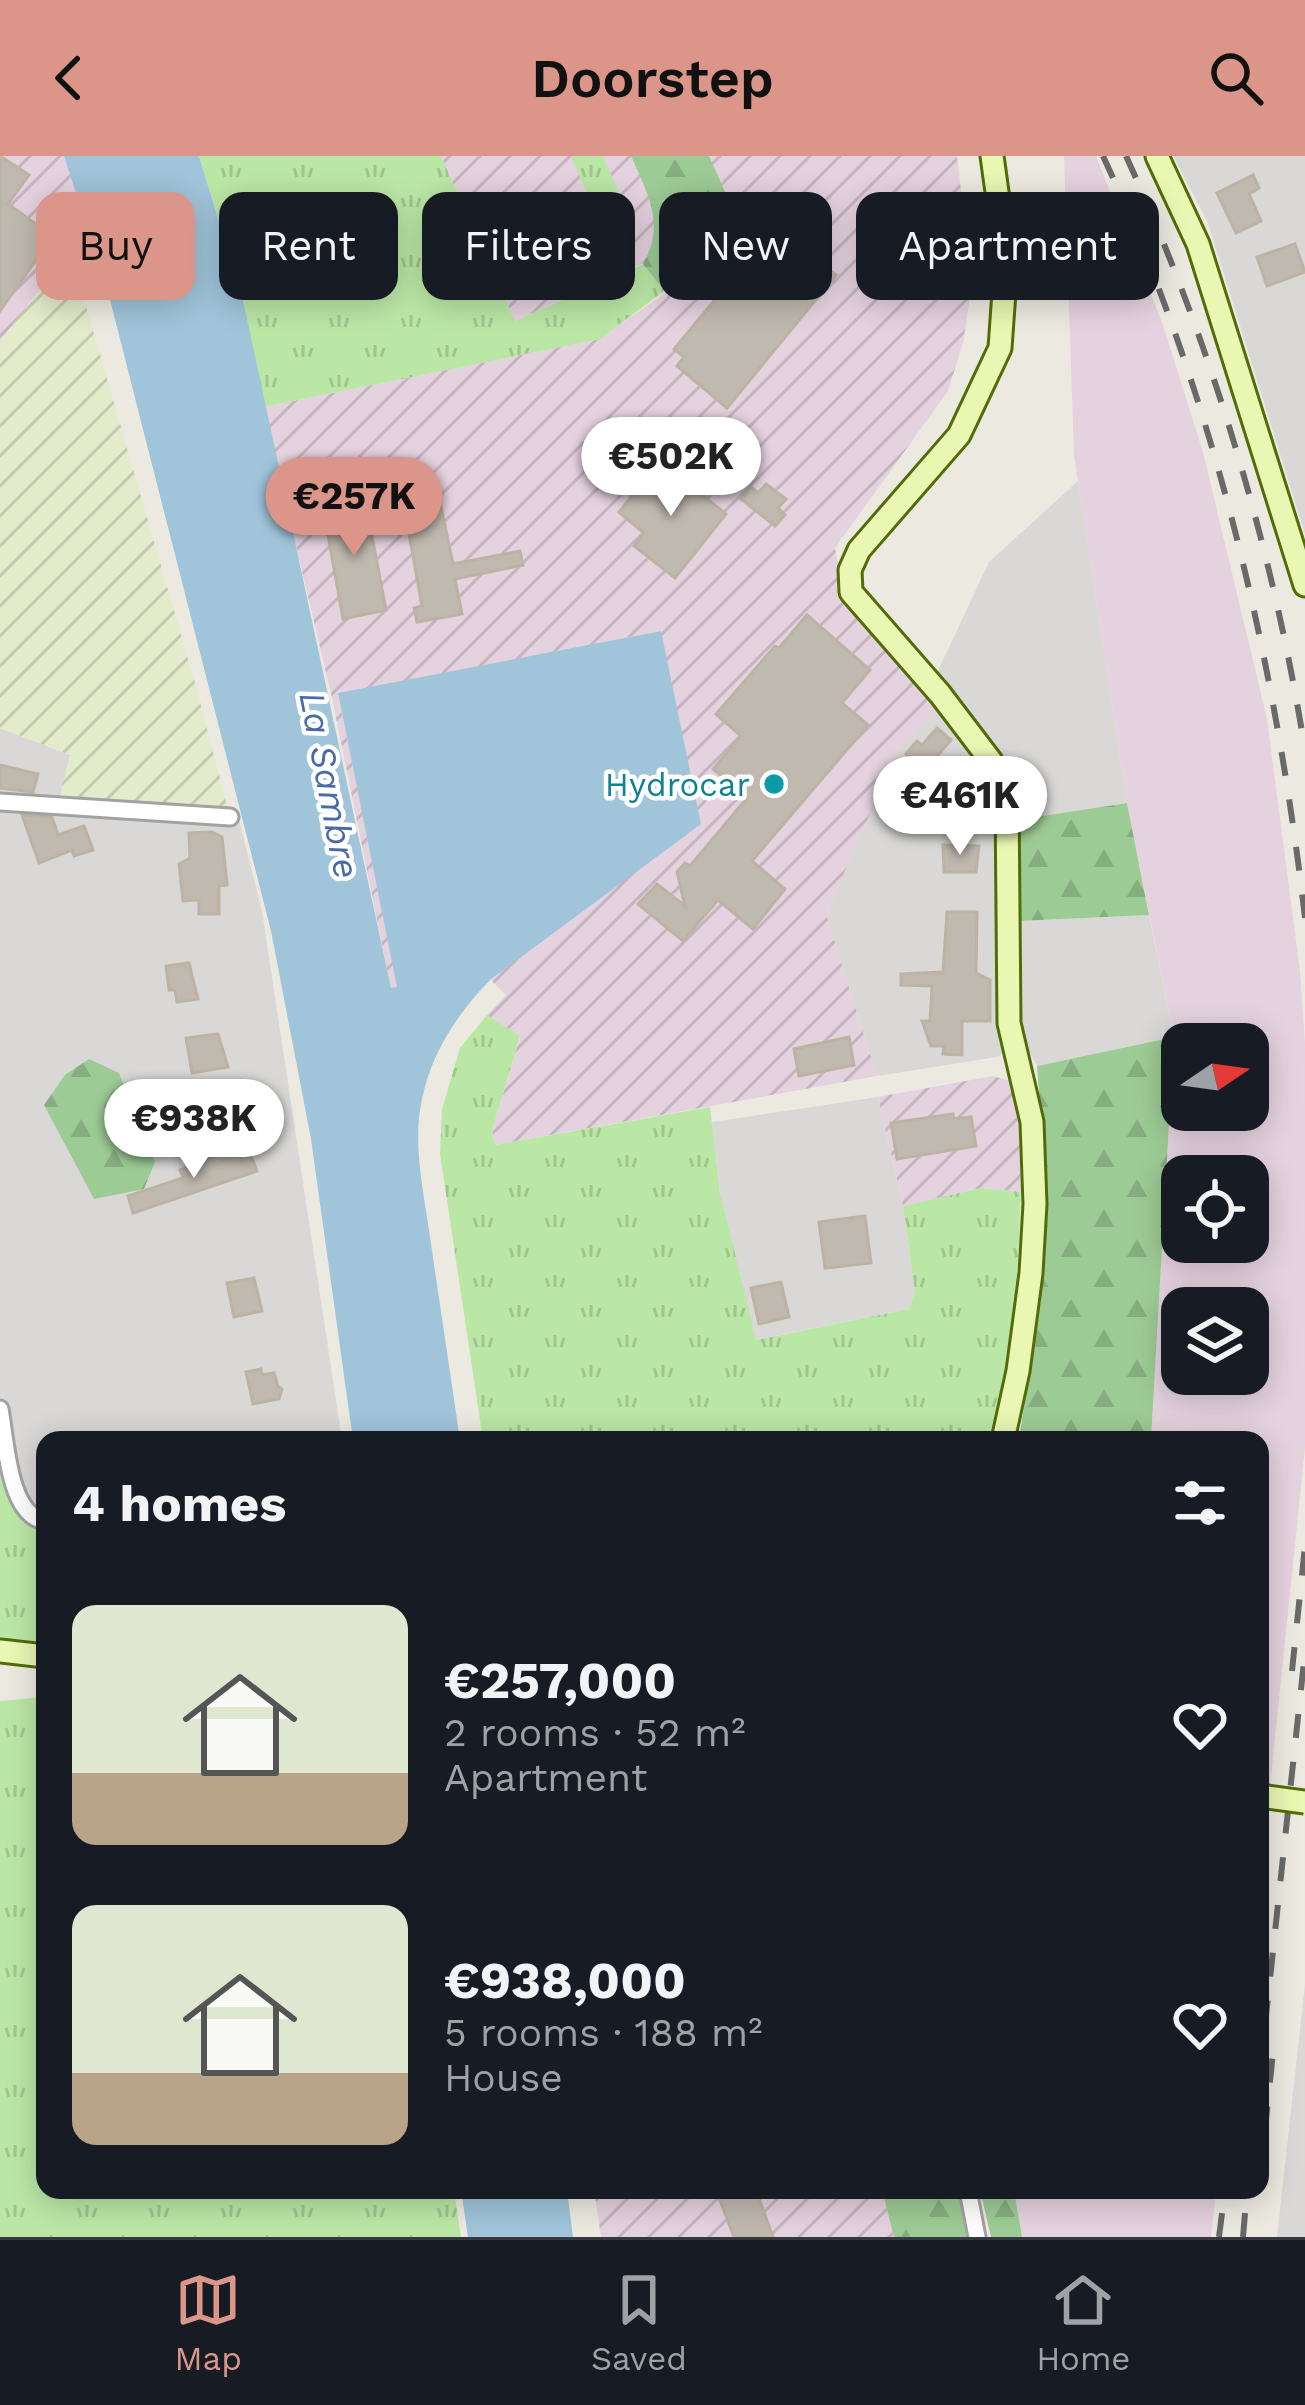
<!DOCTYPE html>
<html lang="en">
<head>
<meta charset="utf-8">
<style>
  body { margin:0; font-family:"Work Sans",sans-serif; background:#20242c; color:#f1f3f6; height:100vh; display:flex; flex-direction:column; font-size:45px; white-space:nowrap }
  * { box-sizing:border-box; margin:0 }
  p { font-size:39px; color:#9ea1a6 }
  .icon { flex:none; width:66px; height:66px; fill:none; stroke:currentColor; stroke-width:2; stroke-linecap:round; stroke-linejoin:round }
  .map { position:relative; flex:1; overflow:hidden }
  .panel { position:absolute; left:36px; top:1275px; width:1233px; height:768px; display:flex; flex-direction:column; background:#171b24; border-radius:24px; box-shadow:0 6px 30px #0003 }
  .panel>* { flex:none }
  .banner { position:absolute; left:36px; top:36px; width:1233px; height:108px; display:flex; gap:24px }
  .needle { width:78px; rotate:77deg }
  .controls { position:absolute; left:1161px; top:867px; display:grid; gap:24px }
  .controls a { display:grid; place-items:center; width:108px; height:108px; border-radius:24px; background:#171b24; box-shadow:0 6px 30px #0003; font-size:60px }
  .price { position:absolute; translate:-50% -102px; padding:0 27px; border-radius:42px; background:#fff; color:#222; font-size:39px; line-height:78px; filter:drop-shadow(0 3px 6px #0008) }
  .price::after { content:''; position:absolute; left:50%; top:72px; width:36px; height:27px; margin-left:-18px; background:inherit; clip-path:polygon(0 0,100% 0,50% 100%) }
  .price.selected { background:#db9589; color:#111 }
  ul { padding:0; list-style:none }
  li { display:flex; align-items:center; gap:36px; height:300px; padding:0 36px }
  li span { display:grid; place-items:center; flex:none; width:336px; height:240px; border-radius:24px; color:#555 }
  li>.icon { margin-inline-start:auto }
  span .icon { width:144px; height:144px; fill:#fffc; stroke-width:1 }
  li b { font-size:51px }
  h2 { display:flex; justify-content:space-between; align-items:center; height:144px; padding:0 36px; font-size:51px }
  .tag { padding:0 42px; border-radius:24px; background:#171b24; box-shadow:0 6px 30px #0003; font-size:42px; line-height:108px }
  .tag.selected { background:#db9589; color:#111 }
  header { display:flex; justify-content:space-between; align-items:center; height:156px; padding:0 36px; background:#db9589; color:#111; font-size:54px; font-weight:600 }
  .tab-bar { display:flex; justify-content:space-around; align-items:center; height:168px; border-top:3px solid #363941; background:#171b24; font-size:33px; color:#9ea1a6 }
  .tab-bar a { display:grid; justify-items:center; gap:6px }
  .tab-bar .selected { color:#db9589 }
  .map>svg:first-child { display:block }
  .residential { fill:#d9d8d7 }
  .industrial { fill:url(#industrial-furrows) }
  .railway { fill:#e5d2df; fill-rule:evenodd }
  .farmland { fill:url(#farmland-furrows) }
  .grass { fill:url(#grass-tufts) }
  .forest { fill:url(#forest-firs) }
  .water { fill:#a0c4da }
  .building { fill:#c0b9b0; stroke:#bdb3a3; stroke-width:3 }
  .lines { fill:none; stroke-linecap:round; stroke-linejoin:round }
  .street-casing { stroke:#a2a2a2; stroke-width:21 }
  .secondary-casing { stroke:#526c07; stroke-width:27 }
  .street { stroke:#fff; stroke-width:15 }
  .secondary { stroke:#e9f7b3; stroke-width:21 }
  .rail { stroke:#696969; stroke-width:6; stroke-dasharray:24 24; stroke-linecap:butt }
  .secondary-bridge-casing { stroke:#526c07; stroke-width:27; stroke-linecap:butt }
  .secondary-bridge { stroke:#e9f7b3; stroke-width:21 }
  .culture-dot { fill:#0f9aa8; stroke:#fff; stroke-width:4.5 }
  .labels { text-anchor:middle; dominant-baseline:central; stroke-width:9; stroke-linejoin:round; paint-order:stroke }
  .culture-label { font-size:33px; fill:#0d838f; stroke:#fff; text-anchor:end }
  .water-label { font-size:36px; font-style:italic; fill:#4a6aa7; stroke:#fff }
</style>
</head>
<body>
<header><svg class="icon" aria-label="back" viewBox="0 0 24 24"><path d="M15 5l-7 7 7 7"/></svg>Doorstep<svg class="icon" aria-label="search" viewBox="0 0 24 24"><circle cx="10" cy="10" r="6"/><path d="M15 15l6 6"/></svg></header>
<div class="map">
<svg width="1305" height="2081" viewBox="0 0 1305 2081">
  <defs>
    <pattern id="industrial-furrows" width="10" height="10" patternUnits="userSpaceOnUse" patternTransform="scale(3)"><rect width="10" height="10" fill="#e5d2df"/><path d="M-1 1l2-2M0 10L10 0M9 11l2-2" fill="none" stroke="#c4b4bf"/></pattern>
    <pattern id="farmland-furrows" width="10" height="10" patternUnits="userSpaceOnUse" patternTransform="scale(3)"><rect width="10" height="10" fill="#e4ebcb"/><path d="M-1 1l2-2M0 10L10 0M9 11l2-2" fill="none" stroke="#c3c9ae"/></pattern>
    <pattern id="grass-tufts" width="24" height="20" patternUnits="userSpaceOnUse" patternTransform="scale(3)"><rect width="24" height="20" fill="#bbe7a6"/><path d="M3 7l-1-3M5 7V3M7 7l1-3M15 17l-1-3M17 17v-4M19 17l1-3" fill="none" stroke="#a0c68e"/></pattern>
    <pattern id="forest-firs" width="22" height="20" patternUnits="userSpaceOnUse" patternTransform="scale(3)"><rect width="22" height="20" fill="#9dcb95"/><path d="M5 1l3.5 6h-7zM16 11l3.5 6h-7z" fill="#87ae80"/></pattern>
  </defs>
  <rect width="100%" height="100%" fill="#eceae0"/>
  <g class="residential">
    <polygon points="1173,0 1305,0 1305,378 1208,67"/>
    <polygon points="1078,325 1127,647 1016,664 1014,624 935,521 989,406"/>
    <polygon points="939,553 986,606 999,637 1004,897 997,901 877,920 826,758 899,591"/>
    <polygon points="0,572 70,599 60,641 236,652 262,755 342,1284 45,1284 45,1431 0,1251"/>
    <polygon points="1149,759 1174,881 1037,910 1017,872 1019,765"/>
    <polygon points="878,941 903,1050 915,1135 909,1153 755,1184 720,1036 712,966"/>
    <polygon points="1305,1828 1305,2081 1277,2081"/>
  </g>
  <g class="industrial">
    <polygon points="0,0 64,0 89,71 0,185"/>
    <polygon points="441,0 957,0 972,127 963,187 948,235 835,392 846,446 939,553 899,592 826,758 877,920 495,989 492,975 520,881 487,859 506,839 491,824 519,801 660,475 338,538 398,832 391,833 332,542 263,251 599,183 709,107 663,98 515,165"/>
    <polygon points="993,920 1010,925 1018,940 1021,1036 981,1032 903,1050 878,941"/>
    <polygon points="594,2034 882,2034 894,2081 601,2081"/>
  </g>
  <g class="railway">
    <path d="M 1064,0 L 1096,0 L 1163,169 L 1203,296 L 1267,563 L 1300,815 L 1305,887 L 1305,1292 L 1260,1727 L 1260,1284 L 1151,1284 L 1174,881 L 1127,647 L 1074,299 ZM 1182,888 L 1248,888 L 1248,954 L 1182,954 ZM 1182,1020 L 1248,1020 L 1248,1086 L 1182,1086 ZM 1182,1152 L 1248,1152 L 1248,1218 L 1182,1218 Z"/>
    <polygon points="1014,2034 1216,2034 1211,2081 1022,2081"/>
  </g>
  <polygon class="farmland" points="70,95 197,534 230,661 58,648 70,599 0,572 0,185"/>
  <g class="grass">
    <polygon points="199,0 441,0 515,165 643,108 664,135 600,183 263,251 243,143"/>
    <polygon points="571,0 603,0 631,64 629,78 618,84 603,76"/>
    <polygon points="487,859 520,880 492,975 495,989 710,951 720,1036 756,1184 909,1153 915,1135 903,1050 981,1032 1021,1036 1015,1169 991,1284 483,1284 440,998 442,953 460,892"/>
    <polygon points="0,1253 13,1321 35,1363 45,1415 45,1491 0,1491"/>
    <polygon points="45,1541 45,2034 454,2034 461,2081 0,2081 0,1545"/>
  </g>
  <g class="forest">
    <path d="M 631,0 L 709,0 L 739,67 L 709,107 L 664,135 L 643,108 C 666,68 648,39 631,0 Z"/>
    <polygon points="1127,647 1149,759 1019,765 1016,664"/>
    <polygon points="1174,881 1151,1284 1019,1284 1043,1122 1048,1049 1037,910"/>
    <polygon points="89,903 119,917 155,1006 144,1033 94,1043 44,949 65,919"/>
    <polygon points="882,2034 968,2034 977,2081 894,2081"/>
    <polygon points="980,2034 1014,2034 1022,2081 991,2081"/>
  </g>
  <g class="water">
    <path d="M 64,0 L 199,0 L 243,144 L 391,832 L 397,831 L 338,537 L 661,475 L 701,668 L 490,824 C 457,858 432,896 422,943 C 412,988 424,1037 430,1081 C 440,1149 450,1216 460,1284 L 353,1284 L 311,983 L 271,775 L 108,136 Z"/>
    <polygon points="461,2034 567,2034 573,2081 468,2081"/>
  </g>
  <g class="building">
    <polygon points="0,0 29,19 8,48 53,80 0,155"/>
    <polygon points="1253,19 1259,32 1249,38 1261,65 1236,77 1217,37"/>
    <polygon points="776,70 836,119 727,252 677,210 684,201 674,193"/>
    <polygon points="1295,88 1305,116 1267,130 1257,101"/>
    <polygon points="660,305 726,358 675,422 634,390 644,377 619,356"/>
    <polygon points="766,328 786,343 778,352 785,359 775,370 741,343 751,331 758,337"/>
    <polygon points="437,332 453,408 520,395 523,409 455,423 462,458 417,466 414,452 422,450 402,339"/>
    <polygon points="365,343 386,454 343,463 323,351"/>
    <polygon points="807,459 870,514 842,547 868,569 752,705 785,733 753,773 718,744 683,785 638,748 657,728 685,750 677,716 685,707 690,710 747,642 713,613 741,580 716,558 775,490 779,492"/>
    <polygon points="937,572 951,584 924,615 906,598 917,585 922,589"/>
    <polygon points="0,609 38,618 33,636 0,632"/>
    <polygon points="22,659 52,661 58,679 84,670 93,694 74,700 72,694 39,707"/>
    <polygon points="212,676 222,681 227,729 219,730 219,758 199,758 199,744 183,745 179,708 190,702 189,677"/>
    <polygon points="943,689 979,690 976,716 944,716"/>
    <polygon points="947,756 977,756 976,817 990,824 990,865 962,865 962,899 943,898 944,890 931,890 922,865 930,865 932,830 901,829 901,818 943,816"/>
    <polygon points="189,807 198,843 177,846 175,834 169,834 166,810"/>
    <polygon points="218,878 228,911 192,917 186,882"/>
    <polygon points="849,881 854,909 799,920 794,893"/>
    <polygon points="953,958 954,963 971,961 976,990 897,1003 891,967"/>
    <polygon points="240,998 242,1004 251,1000 257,1015 133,1057 128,1040 183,1022 180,1014 220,999 222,1004"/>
    <polygon points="865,1060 871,1107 825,1112 819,1066"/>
    <polygon points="254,1122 262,1155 234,1161 227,1127"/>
    <polygon points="781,1126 789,1161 759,1168 751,1132"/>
    <polygon points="261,1213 262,1219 274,1217 278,1230 282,1233 279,1243 253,1248 246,1216"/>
    <polygon points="716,2034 756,2034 773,2081 734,2081"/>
  </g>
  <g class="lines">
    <g class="street-casing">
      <g id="street">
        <polyline points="0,646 230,661"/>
        <path d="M 0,1253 C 6,1283 8,1360 45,1365"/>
        <polyline points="968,2034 977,2081"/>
      </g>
    </g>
    <g class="secondary-casing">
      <g id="secondary">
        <polyline points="992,0 1002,72 1005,122 1000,192 959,279 859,394 850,414 851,436 940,538 991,605 1007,642 1009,867 1032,966 1035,1048 1031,1117 1018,1215 1003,1284"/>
        <polyline points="1157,0 1198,88 1305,429"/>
        <polyline points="0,1495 45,1500"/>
      </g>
    </g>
    <use href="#street" class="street"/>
    <use href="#secondary" class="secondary"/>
    <g class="rail">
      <path d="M 1103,0 C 1214,239 1275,501 1305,762"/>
      <path d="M 1126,0 C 1211,186 1273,392 1305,594"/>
      <polyline points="1292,1515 1305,1390"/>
      <polyline points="1260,1916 1305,1496"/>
      <polyline points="1260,2022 1273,1896"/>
      <polyline points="1219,2081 1225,2034"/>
      <polyline points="1243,2081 1247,2034"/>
    </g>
    <g class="secondary-bridge-casing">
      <polyline id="secondary-bridge" points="1260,1640 1305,1646"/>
    </g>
    <use href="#secondary-bridge" class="secondary-bridge"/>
  </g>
  <circle class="culture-dot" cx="774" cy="628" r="12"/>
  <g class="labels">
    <g class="culture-label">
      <text x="750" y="628">Hydrocar</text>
    </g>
    <g class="water-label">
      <text transform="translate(329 629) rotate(79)">La Sambre</text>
    </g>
  </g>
</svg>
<div class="controls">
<a><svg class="needle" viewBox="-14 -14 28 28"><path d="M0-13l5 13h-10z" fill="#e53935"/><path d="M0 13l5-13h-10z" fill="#9ea1a6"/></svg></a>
<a><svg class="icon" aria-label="locate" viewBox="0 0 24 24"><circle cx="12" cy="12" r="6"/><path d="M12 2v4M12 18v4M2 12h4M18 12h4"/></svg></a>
<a><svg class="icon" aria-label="layers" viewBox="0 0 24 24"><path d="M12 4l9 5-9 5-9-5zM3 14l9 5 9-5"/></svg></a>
</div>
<b class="price" style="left:671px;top:363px">€502K</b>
<b class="price selected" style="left:354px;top:403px">€257K</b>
<b class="price" style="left:960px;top:702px">€461K</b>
<b class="price" style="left:194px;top:1025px">€938K</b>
<div class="banner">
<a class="tag selected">Buy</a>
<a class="tag">Rent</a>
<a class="tag">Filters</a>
<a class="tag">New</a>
<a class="tag">Apartment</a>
</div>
<section class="panel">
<h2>4 homes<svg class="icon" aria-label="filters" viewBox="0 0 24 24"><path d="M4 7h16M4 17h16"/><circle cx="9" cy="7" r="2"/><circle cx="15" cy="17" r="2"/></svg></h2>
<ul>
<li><span style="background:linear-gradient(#dfe7d0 70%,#b9a48a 0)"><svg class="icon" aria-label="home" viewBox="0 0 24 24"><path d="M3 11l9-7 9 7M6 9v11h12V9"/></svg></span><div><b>€257,000</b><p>2 rooms · 52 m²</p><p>Apartment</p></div><svg class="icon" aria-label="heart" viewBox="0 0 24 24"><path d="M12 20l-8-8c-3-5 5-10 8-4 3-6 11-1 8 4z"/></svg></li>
<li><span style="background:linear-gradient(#dfe7d0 70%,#b9a48a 0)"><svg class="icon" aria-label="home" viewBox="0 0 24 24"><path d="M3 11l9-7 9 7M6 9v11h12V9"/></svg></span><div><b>€938,000</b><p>5 rooms · 188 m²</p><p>House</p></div><svg class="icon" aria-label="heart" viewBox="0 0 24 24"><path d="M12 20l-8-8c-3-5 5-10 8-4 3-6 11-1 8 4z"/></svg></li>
</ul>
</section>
</div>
<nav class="tab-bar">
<a class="selected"><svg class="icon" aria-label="map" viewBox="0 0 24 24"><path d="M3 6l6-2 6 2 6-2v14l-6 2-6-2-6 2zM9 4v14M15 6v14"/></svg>Map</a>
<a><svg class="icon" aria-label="saved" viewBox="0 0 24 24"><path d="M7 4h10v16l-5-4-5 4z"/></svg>Saved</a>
<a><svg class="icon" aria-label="home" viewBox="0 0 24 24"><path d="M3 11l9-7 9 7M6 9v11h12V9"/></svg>Home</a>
</nav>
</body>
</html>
